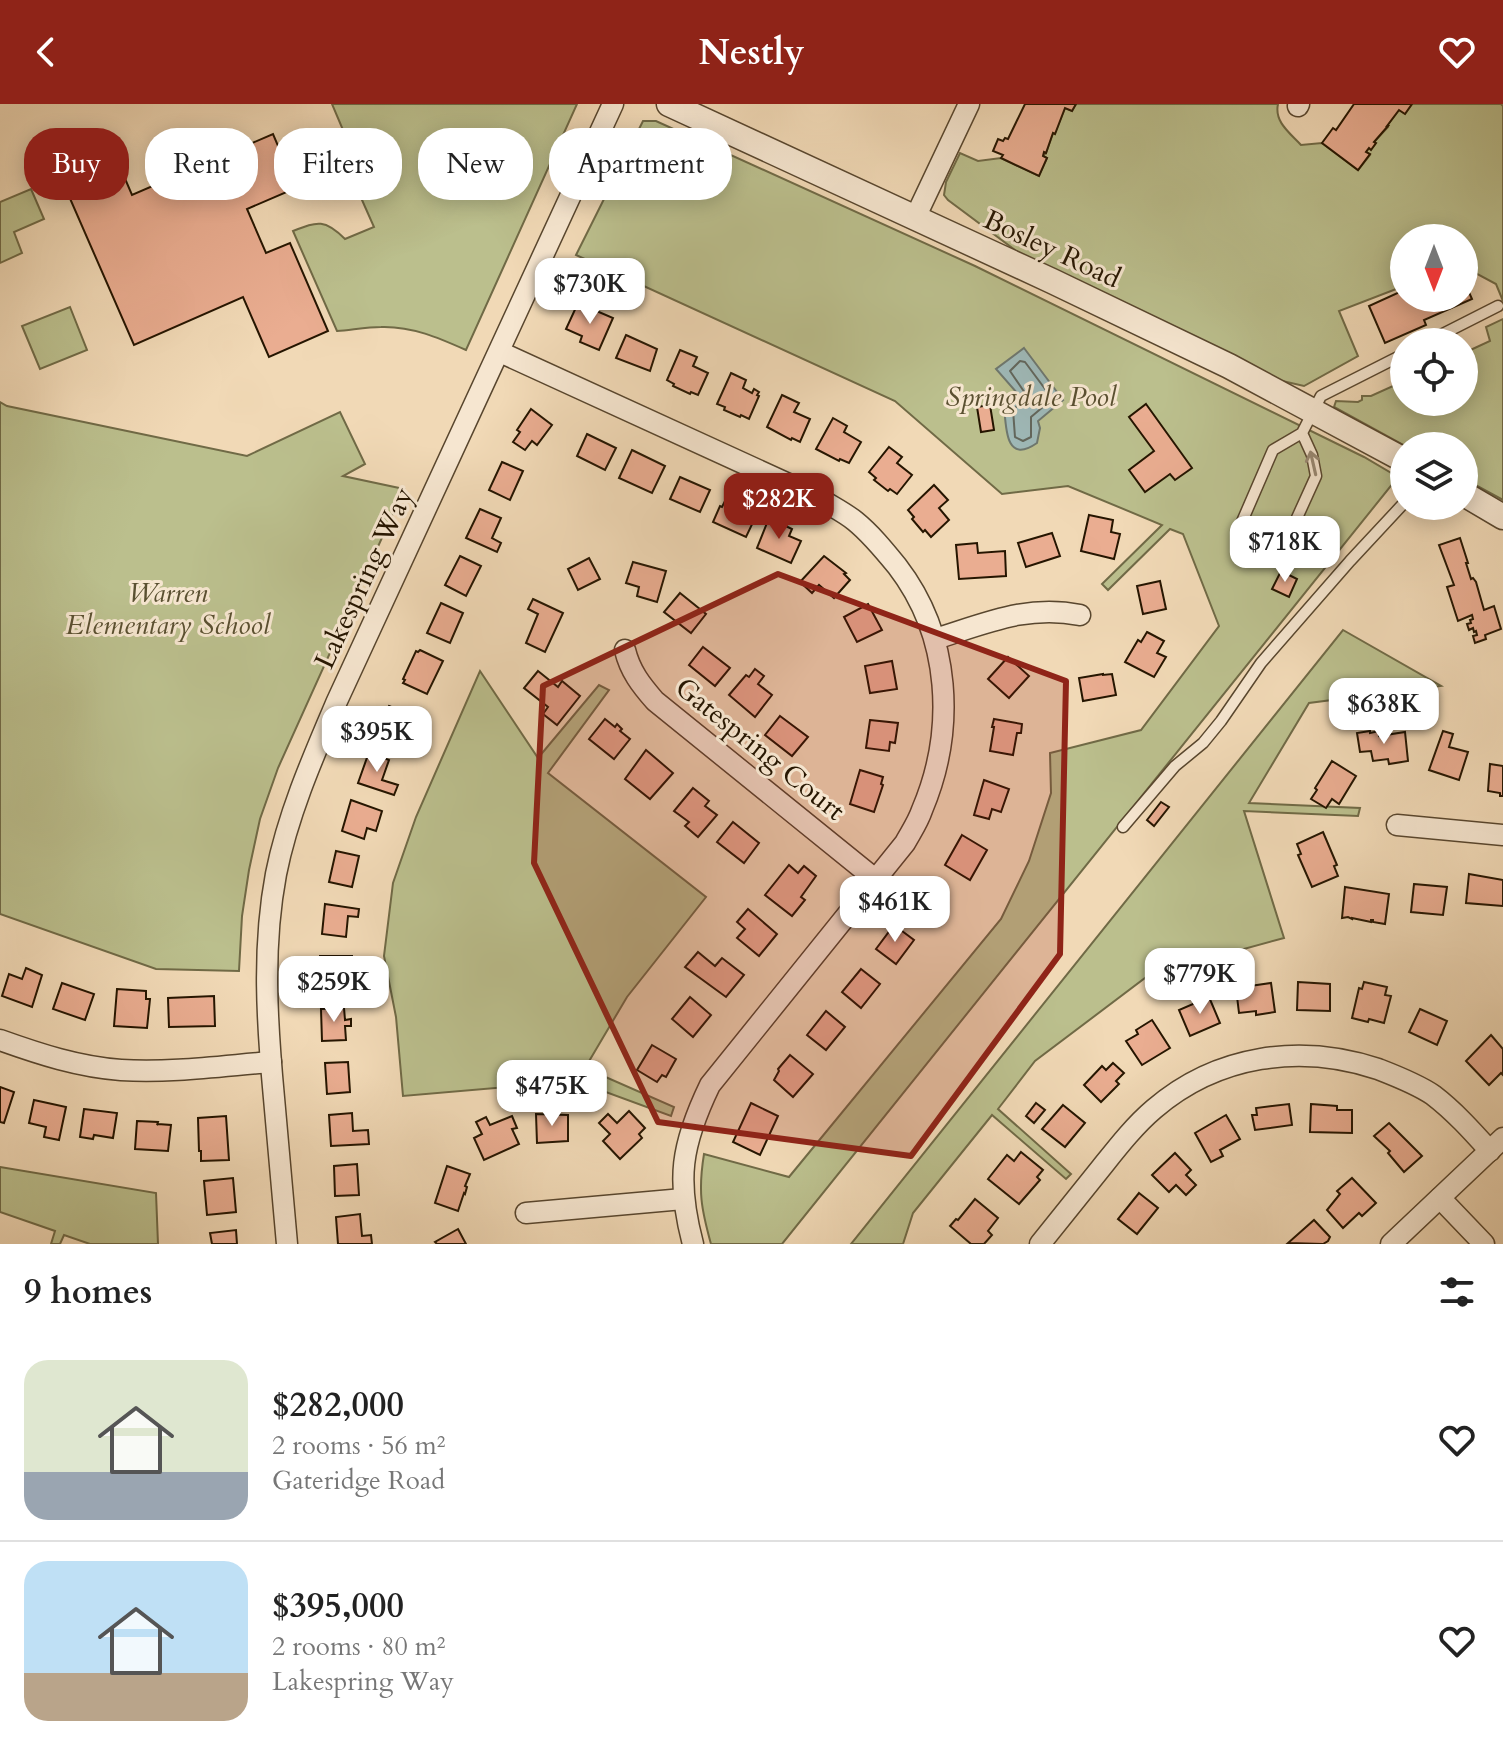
<!DOCTYPE html>
<html lang="en">
<head>
<meta charset="utf-8">
<style>
  body { margin:0; font-family:Cardo,serif; background:#f6f6f6; color:#222; height:100vh; display:flex; flex-direction:column; font-size:30px; white-space:nowrap }
  * { box-sizing:border-box; margin:0 }
  p { font-size:26px; color:#767676 }
  .icon { flex:none; width:44px; height:44px; fill:none; stroke:currentColor; stroke-width:2; stroke-linecap:round; stroke-linejoin:round }
  .map { position:relative; height:1140px; overflow:hidden }
  .drawer { display:flex; flex-direction:column; background:#fff; flex:1 }
  .drawer>* { flex:none }
  .top-card { position:absolute; left:24px; top:24px; width:800px; height:72px; display:flex; gap:16px }
  .needle { width:52px; rotate:180deg }
  .tools { position:absolute; left:1390px; top:120px; display:grid; gap:16px }
  .tools a { display:grid; place-items:center; width:88px; height:88px; border-radius:50%; background:#fff; box-shadow:0 4px 20px #0003; font-size:40px }
  .price { position:absolute; translate:-50% -68px; padding:0 18px; border-radius:16px; background:#fff; color:#222; font-size:26px; line-height:52px; filter:drop-shadow(0 2px 4px #0008) }
  .price::after { content:''; position:absolute; left:50%; top:48px; width:24px; height:18px; margin-left:-12px; background:inherit; clip-path:polygon(0 0,100% 0,50% 100%) }
  .price.on { background:#8f2418; color:#fff }
  ul { padding:0; list-style:none }
  li { display:flex; align-items:center; gap:24px; height:200px; padding:0 24px }
  li+li { border-top:2px solid #e0e0e0 }
  li span { display:grid; place-items:center; flex:none; width:224px; height:160px; border-radius:24px; color:#555 }
  li>.icon { margin-inline-start:auto }
  span .icon { width:96px; height:96px; fill:#fffc; stroke-width:1 }
  li b { font-size:34px }
  h2 { display:flex; justify-content:space-between; align-items:center; height:96px; padding:0 24px; font-size:34px }
  .pill { padding:0 28px; border-radius:32px; background:#fff; box-shadow:0 4px 20px #0003; font-size:28px; line-height:72px }
  .pill.on { background:#8f2418; color:#fff }
  header { display:flex; justify-content:space-between; align-items:center; height:104px; padding:0 24px; background:#8f2418; color:#fff; font-size:36px; font-weight:700 }
  .map>svg:first-child { display:block }
  .green { fill:#bbbf8d; stroke:#706a46; stroke-width:2 }
  .water { fill:#9eb8b7; stroke:#6e776e; stroke-width:2 }
  .lines { fill:none; stroke-linecap:round; stroke-linejoin:round }
  .shore { stroke:#62665c; stroke-width:2 }
  .building { fill:#eaad91; stroke:#251500; stroke-width:2 }
  .service-casing { stroke:#58462e; stroke-width:13 }
  .minor-casing { stroke:#58462e; stroke-width:23 }
  .tertiary-casing { stroke:#58462e; stroke-width:27 }
  .service { stroke:#f6e6d0; stroke-width:10 }
  .minor { stroke:#f6e6d0; stroke-width:20 }
  .tertiary { stroke:#f6e6d0; stroke-width:24 }
  .oneway { stroke:#988872 }
  .marked { fill:#8f2418; fill-opacity:0.2; stroke:#8f2418; stroke-width:6; stroke-linejoin:round }
  .labels { text-anchor:middle; dominant-baseline:central; stroke-width:6; stroke-linejoin:round; paint-order:stroke }
  .street-label { font-size:28px; fill:#251500; stroke:#f6e6d0 }
  .park-label { font-size:28px; font-style:italic; fill:#5a5031; stroke:#f6e6d0 }
</style>
</head>
<body>
<header><svg class="icon" aria-label="back" viewBox="0 0 24 24"><path d="M15 5l-7 7 7 7"/></svg>Nestly<svg class="icon" aria-label="heart" viewBox="0 0 24 24"><path d="M12 20l-8-8c-3-5 5-10 8-4 3-6 11-1 8 4z"/></svg></header>
<div class="map">
<svg width="1503" height="1140" viewBox="0 0 1503 1140">
  <rect width="100%" height="100%" fill="#f1d9b6"/>
  <filter id="stains"><feTurbulence type="fractalNoise" baseFrequency=".0025" numOctaves="4"/><feColorMatrix values="0 0 0 0 .2 0 0 0 0 .09 0 0 0 0 .02 0 0 0 .5 -.17"/></filter>
  <radialGradient id="worn" r=".72"><stop offset=".6" stop-color="#630" stop-opacity="0"/><stop offset="1" stop-color="#630" stop-opacity=".3"/></radialGradient>
  <g class="green">
    <path d="M 332,0 L 577,0 L 466,246 C 439,234 412,222 381,223 C 367,223 351,226 337,227 L 293,127 C 318,117 325,115 345,135 L 374,123 L 358,87 L 357,59 Z"/>
    <path d="M 1076,0 L 1278,0 C 1274,18 1290,29 1301,41 L 1322,39 L 1358,66 L 1370,51 L 1366,48 L 1369,44 L 1371,45 L 1375,40 L 1374,38 L 1388,23 L 1387,22 L 1399,6 L 1405,10 L 1412,0 L 1501,0 L 1503,2 L 1503,197 L 1496,180 L 1464,163 L 1464,134 L 1404,134 L 1404,182 L 1339,207 L 1358,252 L 1304,282 L 1278,276 L 1023,152 L 948,96 L 944,91 L 946,78 L 960,49 L 978,57 L 1001,54 L 1039,72 L 1047,54 L 1043,52 L 1046,49 L 1053,29 L 1055,29 L 1065,4 L 1072,7 Z"/>
    <path d="M 643,17 L 656,17 L 975,162 L 1364,353 L 1398,373 L 782,1140 L 711,1140 C 701,1104 698,1087 704,1050 L 789,1073 L 1001,815 L 1029,757 L 1051,689 L 1050,649 L 1141,626 L 1219,522 L 1183,430 L 1170,425 L 1108,486 L 1102,480 L 1162,421 L 1068,382 L 1002,390 L 895,297 L 576,151 Z"/>
    <polygon points="31,85 44,115 14,128 22,149 0,159 0,98"/>
    <polygon points="70,203 87,246 40,265 22,222"/>
    <polygon points="1503,215 1503,396 1470,378 1464,377 1464,342 1405,342 1334,303 1336,297 1358,298 1362,296 1362,292 1371,292 1404,277 1404,298 1464,298 1464,249 1490,237 1486,223"/>
    <polygon points="0,298 7,302 247,352 340,308 365,360 343,372 404,385 278,664 260,715 249,766 242,812 239,867 156,865 0,810"/>
    <polygon points="1343,526 1441,582 1309,599 1249,699 1360,704 1358,712 1244,707 1284,834 1149,871 1035,957 998,1005 1071,1070 1066,1075 992,1011 913,1109 903,1140 851,1140"/>
    <polygon points="480,567 538,654 599,581 609,586 548,669 706,793 627,893 585,964 674,1003 671,1012 576,977 403,992 396,913 384,852 393,779 416,713"/>
    <polygon points="0,1063 156,1089 158,1140 90,1140 64,1131 60,1140 51,1140 55,1127 0,1108"/>
  </g>
  <path class="water" d="M 1024,244 L 1063,296 L 1038,317 L 1040,324 L 1037,339 C 1004,362 1006,320 1004,300 L 1018,290 L 996,265 Z"/>
  <g class="lines">
    <polygon class="shore" points="1020,257 1025,258 1051,293 1050,297 1031,313 1031,333 1023,337 1015,333 1013,306 1023,296 1025,289 1010,267"/>
  </g>
  <g class="building">
    <polygon points="1025,0 1076,0 1072,7 1065,4 1055,30 1053,29 1046,49 1044,48 1043,52 1047,54 1039,72 1001,54 1003,51 993,47 998,35 1003,37 1005,34 1008,35"/>
    <polygon points="1354,0 1412,0 1405,10 1399,6 1387,22 1388,22 1374,38 1376,39 1371,46 1369,44 1366,48 1370,50 1358,66 1322,39 1333,24 1336,26"/>
    <polygon points="105,28 132,91 273,30 296,84 247,105 266,149 290,139 328,227 269,253 243,193 134,241 51,51"/>
    <polygon points="1464,177 1472,195 1424,216 1426,221 1385,239 1369,202 1404,186 1404,194 1464,194"/>
    <polygon points="578,199 613,214 599,246 580,238 582,232 566,225"/>
    <polygon points="626,231 657,245 650,267 616,254"/>
    <polygon points="680,246 697,253 693,262 708,269 698,291 691,288 690,290 673,282 674,280 667,276"/>
    <polygon points="731,269 746,276 743,284 752,289 754,285 759,288 757,291 759,292 749,315 741,311 740,313 724,306 725,303 717,300"/>
    <polygon points="782,291 799,299 794,308 810,315 800,338 792,334 791,336 767,323"/>
    <polygon points="1146,300 1192,364 1175,376 1170,370 1145,388 1129,366 1154,347 1129,313"/>
    <polygon points="990,301 994,326 981,328 977,303"/>
    <polygon points="531,305 552,321 537,341 532,337 525,346 513,338 520,328 517,326"/>
    <polygon points="833,314 847,322 844,328 861,338 849,359 840,355 839,357 816,345"/>
    <polygon points="587,330 616,344 605,366 577,352"/>
    <polygon points="889,343 902,353 897,359 912,371 897,390 890,385 888,387 874,376 876,374 869,368"/>
    <polygon points="632,346 665,362 652,389 619,374"/>
    <polygon points="502,358 523,367 510,396 489,386"/>
    <polygon points="680,373 710,386 700,408 670,395"/>
    <polygon points="934,381 948,396 939,404 949,416 931,433 925,426 923,428 912,415 914,413 908,406"/>
    <polygon points="726,395 742,402 741,404 756,412 746,433 713,418 720,402 722,403"/>
    <polygon points="480,405 501,414 492,434 501,439 497,448 466,434"/>
    <polygon points="1089,411 1113,416 1111,428 1120,430 1114,455 1081,447"/>
    <polygon points="769,414 792,425 789,432 801,437 791,459 757,444"/>
    <polygon points="1052,429 1060,452 1026,463 1018,439"/>
    <polygon points="1460,434 1468,459 1466,459 1471,475 1473,474 1476,478 1484,506 1494,502 1501,525 1485,531 1486,535 1475,539 1473,532 1477,531 1476,527 1474,528 1473,524 1469,526 1467,520 1471,519 1470,516 1473,515 1472,511 1458,517 1447,483 1454,481 1439,441"/>
    <polygon points="977,439 978,449 1005,447 1006,472 959,475 956,441"/>
    <polygon points="460,452 481,462 466,492 445,481"/>
    <polygon points="824,452 846,469 844,470 850,476 834,494 819,481 812,489 800,478"/>
    <polygon points="589,454 600,475 578,486 568,465"/>
    <polygon points="633,458 666,467 657,498 637,492 639,483 626,479"/>
    <polygon points="1281,467 1297,475 1289,493 1272,485"/>
    <polygon points="1160,477 1166,505 1143,510 1137,482"/>
    <polygon points="680,489 706,510 691,529 664,508"/>
    <polygon points="533,495 563,509 545,548 526,539 538,510 528,505"/>
    <polygon points="441,499 463,509 450,539 427,529"/>
    <polygon points="868,500 882,526 857,538 844,513"/>
    <polygon points="1147,528 1164,537 1157,549 1166,553 1154,573 1125,558 1138,536 1141,538"/>
    <polygon points="703,543 730,564 715,582 689,561"/>
    <polygon points="420,546 443,557 427,590 403,579 405,576 403,575 416,547 418,548"/>
    <polygon points="1008,553 1029,572 1009,594 988,575"/>
    <polygon points="892,557 897,585 870,589 865,562"/>
    <polygon points="755,565 764,572 758,580 772,591 755,613 729,591 746,571 749,573"/>
    <polygon points="538,567 558,583 562,577 580,592 557,621 543,610 548,603 524,584"/>
    <polygon points="1103,570 1103,571 1112,570 1116,591 1083,597 1079,574"/>
    <polygon points="389,602 412,612 405,626 416,631 409,646 376,630"/>
    <polygon points="780,612 808,633 792,652 765,631"/>
    <polygon points="605,615 615,623 617,620 622,625 620,627 630,635 614,655 589,635"/>
    <polygon points="994,615 1022,620 1021,629 1017,629 1013,651 990,647 994,623 992,623"/>
    <polygon points="870,616 898,619 895,639 890,638 889,647 866,644"/>
    <polygon points="1370,627 1370,629 1379,627 1379,632 1405,628 1408,657 1389,660 1388,655 1373,657 1371,647 1360,648 1357,629"/>
    <polygon points="1443,627 1453,630 1449,643 1468,648 1459,676 1429,666"/>
    <polygon points="646,646 673,669 650,695 625,675"/>
    <polygon points="369,648 389,656 382,676 398,681 394,691 358,679"/>
    <polygon points="1332,657 1356,672 1339,700 1332,695 1326,704 1311,695 1317,686 1315,684"/>
    <polygon points="1490,660 1503,662 1503,692 1500,692 1500,689 1488,687"/>
    <polygon points="860,666 883,673 881,680 883,681 874,708 850,700"/>
    <polygon points="984,676 1009,685 1001,708 992,705 989,715 974,711"/>
    <polygon points="693,684 709,697 705,702 717,711 698,733 685,722 689,718 674,707"/>
    <polygon points="351,696 382,707 376,727 367,724 364,735 342,727"/>
    <polygon points="1161,698 1169,703 1154,722 1147,716"/>
    <polygon points="733,718 759,739 744,759 717,738"/>
    <polygon points="1323,728 1337,761 1334,762 1338,772 1312,783 1298,751 1301,750 1297,740"/>
    <polygon points="962,731 987,746 970,776 945,761"/>
    <polygon points="336,747 359,752 352,783 329,778"/>
    <polygon points="789,761 798,769 804,762 816,772 801,793 805,796 792,812 765,791"/>
    <polygon points="1469,770 1503,776 1503,802 1466,799"/>
    <polygon points="1414,780 1447,783 1443,811 1411,808"/>
    <polygon points="930,783 948,799 933,818 914,803 912,800 919,792 921,794"/>
    <polygon points="1345,783 1389,790 1385,820 1373,818 1373,816 1371,816 1371,818 1352,814 1352,815 1348,813 1342,814"/>
    <polygon points="325,800 359,805 358,813 348,812 346,833 322,830"/>
    <polygon points="748,805 777,830 759,852 737,834 745,825 737,818"/>
    <polygon points="894,821 914,836 896,860 876,845"/>
    <polygon points="698,848 715,862 722,854 744,871 726,893 685,863"/>
    <polygon points="320,852 352,852 352,862 343,862 343,884 320,884"/>
    <polygon points="26,864 42,871 32,903 2,892 9,870 22,875"/>
    <polygon points="861,865 880,880 861,904 842,888"/>
    <polygon points="1298,878 1330,880 1330,907 1297,906"/>
    <polygon points="1364,878 1387,883 1385,891 1391,892 1384,919 1369,915 1368,918 1352,914 1359,884 1362,885"/>
    <polygon points="62,879 94,890 85,916 53,905"/>
    <polygon points="1271,879 1275,908 1256,911 1256,907 1239,909 1236,884"/>
    <polygon points="117,885 146,887 146,895 150,895 147,924 114,922"/>
    <polygon points="214,892 215,922 169,923 168,894"/>
    <polygon points="690,893 711,911 693,933 672,915"/>
    <polygon points="1209,893 1220,919 1190,932 1179,906"/>
    <polygon points="344,904 345,916 351,915 351,922 345,922 346,936 322,937 321,905"/>
    <polygon points="1420,905 1447,917 1437,941 1409,928"/>
    <polygon points="826,907 845,923 826,946 807,931"/>
    <polygon points="1152,916 1170,944 1142,961 1126,937 1138,930 1136,926"/>
    <polygon points="1491,931 1503,945 1503,971 1501,969 1489,981 1466,957"/>
    <polygon points="652,941 676,955 666,973 662,971 657,978 637,966"/>
    <polygon points="790,951 813,970 793,993 774,976 779,967 778,965"/>
    <polygon points="348,958 350,988 327,990 325,959"/>
    <polygon points="1113,959 1124,969 1116,977 1119,980 1101,998 1084,981 1102,962 1106,966"/>
    <polygon points="0,983 14,988 4,1019 0,1018"/>
    <polygon points="34,996 66,1003 59,1036 44,1033 46,1023 29,1019"/>
    <polygon points="751,999 778,1012 760,1051 733,1038"/>
    <polygon points="1036,999 1045,1006 1034,1019 1026,1012"/>
    <polygon points="1289,1000 1292,1021 1255,1026 1252,1011 1257,1011 1256,1004"/>
    <polygon points="1311,1000 1337,1002 1337,1006 1352,1006 1352,1029 1310,1028"/>
    <polygon points="1063,1001 1085,1019 1065,1043 1042,1025"/>
    <polygon points="84,1005 117,1009 113,1034 94,1031 93,1035 80,1033"/>
    <polygon points="629,1007 645,1024 639,1030 642,1034 620,1055 603,1037 610,1030 599,1019 608,1010 617,1019"/>
    <polygon points="352,1009 353,1027 368,1026 369,1040 331,1042 329,1011"/>
    <polygon points="536,1010 568,1011 568,1037 537,1039"/>
    <polygon points="1226,1011 1240,1035 1220,1046 1223,1052 1211,1058 1195,1029"/>
    <polygon points="226,1012 229,1056 201,1057 201,1047 199,1047 198,1014"/>
    <polygon points="512,1012 517,1024 512,1025 519,1040 484,1056 474,1034 482,1030 476,1018 486,1013 490,1021"/>
    <polygon points="137,1017 158,1018 157,1021 158,1020 171,1021 168,1047 135,1045"/>
    <polygon points="1389,1019 1422,1052 1404,1068 1388,1049 1390,1047 1374,1032"/>
    <polygon points="1021,1048 1043,1066 1037,1073 1040,1076 1019,1100 988,1075 1007,1051 1014,1057"/>
    <polygon points="1175,1049 1191,1066 1186,1071 1196,1081 1186,1091 1176,1081 1169,1088 1152,1071"/>
    <polygon points="357,1060 359,1091 335,1092 334,1062"/>
    <polygon points="447,1062 470,1070 465,1082 467,1083 465,1090 464,1089 458,1107 435,1099"/>
    <polygon points="233,1074 236,1108 207,1111 204,1077"/>
    <polygon points="1352,1074 1376,1099 1362,1112 1359,1109 1343,1124 1327,1106 1340,1090 1337,1087"/>
    <polygon points="1139,1089 1158,1104 1137,1130 1118,1115"/>
    <polygon points="975,1095 998,1114 988,1127 992,1131 984,1140 971,1140 950,1122 956,1115 958,1116"/>
    <polygon points="360,1110 362,1132 371,1131 372,1140 338,1140 336,1113"/>
    <polygon points="1314,1116 1330,1133 1328,1137 1323,1140 1288,1139"/>
    <polygon points="458,1125 466,1140 437,1140 435,1138"/>
    <polygon points="236,1126 237,1140 212,1140 210,1129"/>
  </g>
  <g class="lines">
    <g class="service-casing">
      <g id="service">
        <polyline points="1427,238 1498,202"/>
        <path d="M 1302,329 L 1312,351 L 1316,372 L 1282,447 C 1267,454 1245,446 1238,432 L 1241,420 L 1273,346 L 1302,329 L 1321,292 L 1404,250"/>
        <polyline points="1123,723 1175,662 1203,639 1221,617 1261,559 1350,457 1404,399"/>
      </g>
    </g>
    <g class="minor-casing">
      <g id="minor">
        <polyline points="1298,2 1299,0"/>
        <polyline points="915,114 969,0"/>
        <path d="M 500,248 L 819,394 C 831,402 844,408 855,417 C 871,430 884,446 897,462 C 951,532 956,626 922,706 C 918,718 911,728 905,739 L 710,981 C 681,1041 676,1076 693,1140"/>
        <path d="M 935,535 C 984,520 1027,500 1080,511"/>
        <path d="M 625,546 C 630,567 641,581 655,597 L 875,775"/>
        <polyline points="1397,721 1503,731"/>
        <path d="M 0,936 C 39,950 79,963 121,966 C 171,969 221,962 271,958"/>
        <polyline points="1440,1094 1484,1140"/>
        <polyline points="526,1109 683,1095"/>
        <path d="M 287,1140 C 283,1091 278,1043 274,994 C 267,919 262,844 276,770 C 288,710 313,653 337,597 L 613,0"/>
        <path d="M 1040,1140 C 1060,1115 1081,1089 1101,1064 C 1117,1044 1134,1022 1154,1005 C 1217,951 1300,939 1378,965 C 1396,972 1417,980 1433,991 C 1454,1007 1472,1027 1490,1047"/>
        <polyline points="1391,1140 1503,1034"/>
      </g>
    </g>
    <g class="tertiary-casing">
      <g id="tertiary">
        <polyline points="669,0 1052,177 1229,262 1404,356"/>
        <polyline points="1464,390 1503,413"/>
      </g>
    </g>
    <use href="#service" class="service"/>
    <use href="#minor" class="minor"/>
    <use href="#tertiary" class="tertiary"/>
  </g>
  <defs><path id="oneway-shaft" d="M-6 0H5M1.5-3L5.5 0L1.5 3" fill="none" stroke-width="1.6" stroke-linecap="round" stroke-linejoin="round" transform="scale(2)"/></defs>
  <use class="oneway" href="#oneway-shaft" transform="translate(1313 359) rotate(-103)"/>
  <path class="marked" d="M 778,470 L 1066,577 L 1060,850 L 911,1052 L 658,1018 L 534,759 L 543,582 Z"/>
  <g class="labels">
    <g class="street-label">
      <text transform="translate(1052 145) rotate(25)">Bosley Road</text>
      <text transform="translate(364 474) rotate(-65)">Lakespring Way</text>
      <text transform="translate(760 645) rotate(39)">Gatespring Court</text>
    </g>
    <g class="park-label">
      <text x="1031" y="293">Springdale Pool</text>
      <text x="168" y="489">Warren<tspan x="168" dy="32">Elementary School</tspan></text>
    </g>
  </g>
  <rect width="100%" height="100%" filter="url(#stains)"/>
  <rect width="100%" height="100%" fill="url(#worn)"/>
</svg>
<div class="tools">
<a><svg class="needle" viewBox="-14 -14 28 28"><path d="M0-13l5 13h-10z" fill="#e53935"/><path d="M0 13l5-13h-10z" fill="#767676"/></svg></a>
<a><svg class="icon" aria-label="locate" viewBox="0 0 24 24"><circle cx="12" cy="12" r="6"/><path d="M12 2v4M12 18v4M2 12h4M18 12h4"/></svg></a>
<a><svg class="icon" aria-label="layers" viewBox="0 0 24 24"><path d="M12 4l9 5-9 5-9-5zM3 14l9 5 9-5"/></svg></a>
</div>
<b class="price" style="left:590px;top:222px">$730K</b>
<b class="price on" style="left:779px;top:437px">$282K</b>
<b class="price" style="left:1285px;top:480px">$718K</b>
<b class="price" style="left:1384px;top:642px">$638K</b>
<b class="price" style="left:377px;top:670px">$395K</b>
<b class="price" style="left:895px;top:840px">$461K</b>
<b class="price" style="left:1200px;top:912px">$779K</b>
<b class="price" style="left:334px;top:920px">$259K</b>
<b class="price" style="left:552px;top:1024px">$475K</b>
<div class="top-card">
<a class="pill on">Buy</a>
<a class="pill">Rent</a>
<a class="pill">Filters</a>
<a class="pill">New</a>
<a class="pill">Apartment</a>
</div>
</div>
<section class="drawer">
<h2>9 homes<svg class="icon" aria-label="filters" viewBox="0 0 24 24"><path d="M4 7h16M4 17h16"/><circle cx="9" cy="7" r="2"/><circle cx="15" cy="17" r="2"/></svg></h2>
<ul>
<li><span style="background:linear-gradient(#dfe7d0 70%,#9aa5b1 0)"><svg class="icon" aria-label="home" viewBox="0 0 24 24"><path d="M3 11l9-7 9 7M6 9v11h12V9"/></svg></span><div><b>$282,000</b><p>2 rooms · 56 m²</p><p>Gateridge Road</p></div><svg class="icon" aria-label="heart" viewBox="0 0 24 24"><path d="M12 20l-8-8c-3-5 5-10 8-4 3-6 11-1 8 4z"/></svg></li>
<li><span style="background:linear-gradient(#bfe0f5 70%,#b9a48a 0)"><svg class="icon" aria-label="home" viewBox="0 0 24 24"><path d="M3 11l9-7 9 7M6 9v11h12V9"/></svg></span><div><b>$395,000</b><p>2 rooms · 80 m²</p><p>Lakespring Way</p></div><svg class="icon" aria-label="heart" viewBox="0 0 24 24"><path d="M12 20l-8-8c-3-5 5-10 8-4 3-6 11-1 8 4z"/></svg></li>
</ul>
</section>
</body>
</html>
